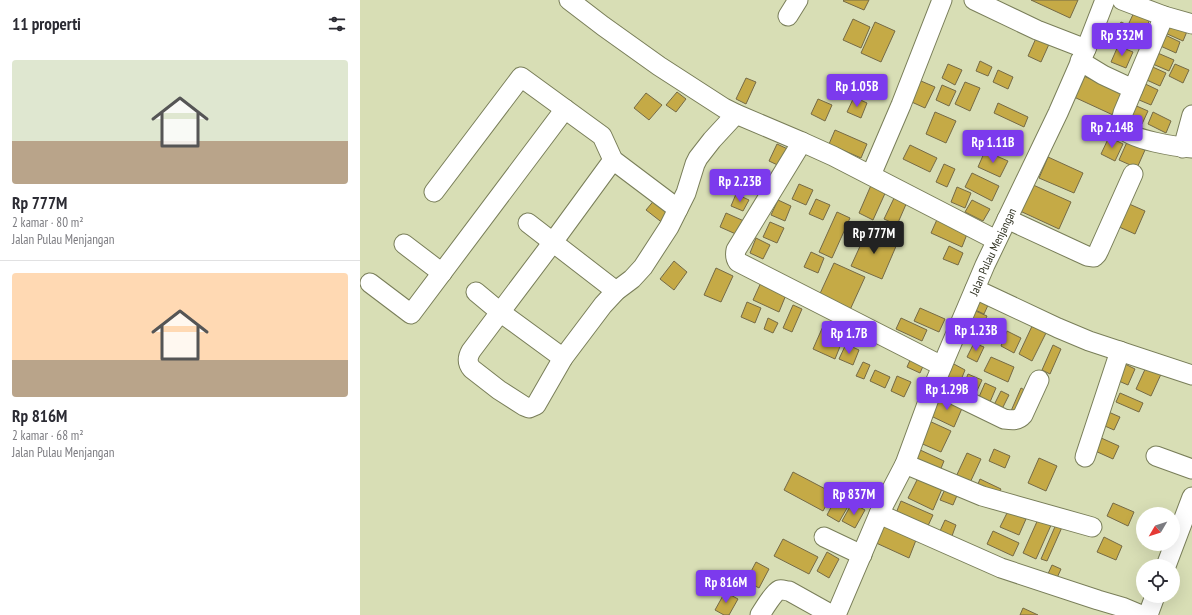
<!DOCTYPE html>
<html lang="id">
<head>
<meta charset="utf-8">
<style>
  body { margin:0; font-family:"PT Sans Narrow",sans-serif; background:#f7f7f7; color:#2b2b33; height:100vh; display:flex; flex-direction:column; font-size:15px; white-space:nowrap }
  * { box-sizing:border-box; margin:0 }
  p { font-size:13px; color:#7c7c81 }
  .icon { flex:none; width:22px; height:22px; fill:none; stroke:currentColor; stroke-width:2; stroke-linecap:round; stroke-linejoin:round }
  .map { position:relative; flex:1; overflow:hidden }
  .panel { display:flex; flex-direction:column; background:#fff; width:360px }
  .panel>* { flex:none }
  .needle { width:26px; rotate:231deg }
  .controls { position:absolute; left:776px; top:507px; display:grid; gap:8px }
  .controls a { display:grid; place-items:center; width:44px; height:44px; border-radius:50%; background:#fff; box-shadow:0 4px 16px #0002; font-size:20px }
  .price { position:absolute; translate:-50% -34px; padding:0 9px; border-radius:4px; background:#7c3aed; color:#fff; font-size:13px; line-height:26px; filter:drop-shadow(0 1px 2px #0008) }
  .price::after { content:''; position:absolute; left:50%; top:24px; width:12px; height:9px; margin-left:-6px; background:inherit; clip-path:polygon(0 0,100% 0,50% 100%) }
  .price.current { background:#222; color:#fff }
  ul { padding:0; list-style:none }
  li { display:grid; align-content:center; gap:8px; height:212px; padding:0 12px }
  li+li { border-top:1px solid #e1e1e2 }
  li span { display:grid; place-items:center; height:124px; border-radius:4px; color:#555 }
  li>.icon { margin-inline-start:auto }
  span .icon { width:72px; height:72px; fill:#fffc; stroke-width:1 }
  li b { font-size:17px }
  h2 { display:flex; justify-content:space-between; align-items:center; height:48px; padding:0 12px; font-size:17px }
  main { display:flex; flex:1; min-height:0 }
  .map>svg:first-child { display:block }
  .building { fill:#c5aa46; stroke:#756a46 }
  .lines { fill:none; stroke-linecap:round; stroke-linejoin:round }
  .minor-casing { stroke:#797e59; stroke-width:21 }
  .minor { stroke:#fff; stroke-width:19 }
  .labels { text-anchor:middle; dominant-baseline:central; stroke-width:3.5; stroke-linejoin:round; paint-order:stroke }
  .street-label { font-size:12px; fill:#313323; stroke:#e5ebc2 }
</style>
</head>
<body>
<main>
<section class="panel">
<h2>11 properti<svg class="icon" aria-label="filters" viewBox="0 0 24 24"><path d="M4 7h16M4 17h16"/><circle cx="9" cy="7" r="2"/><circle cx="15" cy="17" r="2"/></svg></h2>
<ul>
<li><span style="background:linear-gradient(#dfe7d0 65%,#b9a48a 0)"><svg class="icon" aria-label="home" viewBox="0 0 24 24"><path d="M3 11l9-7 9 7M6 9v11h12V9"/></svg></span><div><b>Rp 777M</b><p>2 kamar · 80 m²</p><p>Jalan Pulau Menjangan</p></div></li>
<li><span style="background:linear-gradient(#ffd9b3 70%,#b9a48a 0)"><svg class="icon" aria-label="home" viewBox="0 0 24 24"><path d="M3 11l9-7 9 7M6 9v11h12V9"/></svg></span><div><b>Rp 816M</b><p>2 kamar · 68 m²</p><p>Jalan Pulau Menjangan</p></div></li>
</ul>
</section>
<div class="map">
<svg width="832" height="615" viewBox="0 0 832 615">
  <rect width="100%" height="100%" fill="#d8deb5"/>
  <g class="building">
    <polygon points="484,0 509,0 504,10 483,1"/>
    <polygon points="671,0 718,0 710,18"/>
    <polygon points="776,8 792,15 785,30 769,23"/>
    <polygon points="493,19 510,27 501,48 483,40"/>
    <polygon points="811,21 828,29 823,41 805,33"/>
    <polygon points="515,22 535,31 521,62 501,53"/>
    <polygon points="761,22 785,33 780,45 755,34"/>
    <polygon points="801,33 820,42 816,53 796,44"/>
    <polygon points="677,36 690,42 681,62 668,56"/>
    <polygon points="758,46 773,52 766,68 751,62"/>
    <polygon points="793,51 814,60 809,71 788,62"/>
    <polygon points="620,61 632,67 628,76 616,71"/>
    <polygon points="588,64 602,70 595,85 582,78"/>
    <polygon points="786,64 806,73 800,86 780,77"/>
    <polygon points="815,64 829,70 823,83 809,76"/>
    <polygon points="638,70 653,77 648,89 633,82"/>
    <polygon points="724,76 763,94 753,115 714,97"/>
    <polygon points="386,78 396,82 386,104 376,99"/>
    <polygon points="554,78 575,87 565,108 545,99"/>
    <polygon points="779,81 798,90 791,105 772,97"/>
    <polygon points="605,82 620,88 610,111 595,104"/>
    <polygon points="582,85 596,91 589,106 576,100"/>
    <polygon points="317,92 326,99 316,112 306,105"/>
    <polygon points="286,93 302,105 289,120 274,108"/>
    <polygon points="494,97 507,103 501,118 487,112"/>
    <polygon points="458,99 472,105 465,121 451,114"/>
    <polygon points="638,103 668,117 664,127 634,113"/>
    <polygon points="772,104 788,111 782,124 765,117"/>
    <polygon points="575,112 596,121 586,143 566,134"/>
    <polygon points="793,112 811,121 806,133 788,124"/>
    <polygon points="475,130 507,144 501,158 469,144"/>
    <polygon points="625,135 651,146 648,152 623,141"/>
    <polygon points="749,137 763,144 755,161 741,154"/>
    <polygon points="767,142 785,150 777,168 759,160"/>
    <polygon points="417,144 432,151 424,168 409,161"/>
    <polygon points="550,145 577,158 570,172 543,159"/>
    <polygon points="625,151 648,161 640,177 618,167"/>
    <polygon points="688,157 723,173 714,193 679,178"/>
    <polygon points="584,164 595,169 587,187 576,182"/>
    <polygon points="612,173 639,186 632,201 605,187"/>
    <polygon points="512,183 527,189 513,220 499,213"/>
    <polygon points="439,184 453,190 446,205 432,199"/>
    <polygon points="671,184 711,202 699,229 660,211"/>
    <polygon points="597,187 611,193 605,208 591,202"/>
    <polygon points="376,194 389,200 383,211 371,206"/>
    <polygon points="535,196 547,202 537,225 524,219"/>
    <polygon points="296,198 313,212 304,224 286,210"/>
    <polygon points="456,199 470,205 463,220 449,214"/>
    <polygon points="418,200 431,206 425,221 411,215"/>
    <polygon points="612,200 630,209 623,221 605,212"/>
    <polygon points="767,203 785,211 775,234 757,226"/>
    <polygon points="477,212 490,218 472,258 459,252"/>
    <polygon points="366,213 384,221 378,235 360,227"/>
    <polygon points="579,215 609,229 602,247 571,233"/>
    <polygon points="410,222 424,228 417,243 403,237"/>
    <polygon points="507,231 537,244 522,279 491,266"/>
    <polygon points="396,238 410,245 403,259 390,253"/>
    <polygon points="589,246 603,253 598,265 583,259"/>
    <polygon points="451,252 464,258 458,273 444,267"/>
    <polygon points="314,261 327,272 314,290 300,279"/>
    <polygon points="474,263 505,277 489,312 458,298"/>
    <polygon points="356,268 373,276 361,302 344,295"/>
    <polygon points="403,278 428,290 419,312 393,300"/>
    <polygon points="618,298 629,303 624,314 613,309"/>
    <polygon points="387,302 401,308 395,323 381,317"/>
    <polygon points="433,305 442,309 432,332 423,328"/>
    <polygon points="560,308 585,319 579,332 554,321"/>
    <polygon points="611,309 627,316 618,336 602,329"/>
    <polygon points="408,318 418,323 413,333 404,329"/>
    <polygon points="541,318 567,330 562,341 536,329"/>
    <polygon points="630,321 645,330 638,343 623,335"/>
    <polygon points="464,324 485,334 475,359 453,349"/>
    <polygon points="673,324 687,331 672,361 659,354"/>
    <polygon points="647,331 661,338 654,353 641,346"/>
    <polygon points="614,343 624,347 617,362 607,357"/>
    <polygon points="486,344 499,350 493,365 479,359"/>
    <polygon points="693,345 701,349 690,374 682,370"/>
    <polygon points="631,357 654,367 648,382 624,371"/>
    <polygon points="551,358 564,364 560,373 547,367"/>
    <polygon points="503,362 510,365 504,379 496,376"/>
    <polygon points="761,362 775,369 768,385 754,379"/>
    <polygon points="592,363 605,370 599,385 585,378"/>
    <polygon points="787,365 802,372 791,396 776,389"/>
    <polygon points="515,370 530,377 525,388 510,381"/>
    <polygon points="608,374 622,380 615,395 602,389"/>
    <polygon points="537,376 551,382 544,397 531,391"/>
    <polygon points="625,383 636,388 630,402 619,397"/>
    <polygon points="661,388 670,393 660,415 651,411"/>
    <polygon points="641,391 649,395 641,411 633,407"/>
    <polygon points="760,393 783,403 779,412 756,402"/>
    <polygon points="580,395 603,406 594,427 571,416"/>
    <polygon points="744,410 760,417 754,430 738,423"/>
    <polygon points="567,420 591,431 581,452 558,442"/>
    <polygon points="739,437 759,446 753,459 733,450"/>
    <polygon points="558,449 584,461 579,473 553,461"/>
    <polygon points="634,449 650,456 645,468 629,461"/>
    <polygon points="607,453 621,459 608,487 594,481"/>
    <polygon points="679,458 697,466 686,491 668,483"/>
    <polygon points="433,472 473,493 463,511 424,490"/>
    <polygon points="558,478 582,489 573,510 548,498"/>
    <polygon points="620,479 641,489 636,498 616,489"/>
    <polygon points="586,487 598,493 593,505 580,500"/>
    <polygon points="477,496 490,503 479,522 467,515"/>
    <polygon points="541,501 573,515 567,528 536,513"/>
    <polygon points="492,503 505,510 495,528 482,521"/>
    <polygon points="753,503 774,512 768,526 747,516"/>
    <polygon points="648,511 666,519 659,535 640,527"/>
    <polygon points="679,517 692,523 676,559 663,553"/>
    <polygon points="524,520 558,535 549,558 514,542"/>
    <polygon points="585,520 596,525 592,536 580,531"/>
    <polygon points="697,522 703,525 687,561 681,559"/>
    <polygon points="633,531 659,543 653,556 627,544"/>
    <polygon points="744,537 762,546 756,560 737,552"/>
    <polygon points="423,539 458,557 449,574 414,556"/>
    <polygon points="467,552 479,559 469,578 457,571"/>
    <polygon points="396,562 409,569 399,588 386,581"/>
    <polygon points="692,565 701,569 696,580 687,576"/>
    <polygon points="365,592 378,599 369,615 364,615 355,610"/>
    <polygon points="663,608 678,615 660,615"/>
  </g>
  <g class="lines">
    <g class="minor-casing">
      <g id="minor">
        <polyline points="209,0 243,26 299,66 364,108 376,114 442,142 473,156 636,240"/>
        <polyline points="614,0 677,30 726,49"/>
        <polyline points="762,0 804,16 832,24"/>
        <polyline points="428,16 438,0"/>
        <path d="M 804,16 L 763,113 C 762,118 759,124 762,128 C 770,140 818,147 832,148"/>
        <polyline points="720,61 743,75 773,89"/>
        <path d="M 442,142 L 376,250 C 375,255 375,258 378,262 L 582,366"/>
        <polyline points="823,148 832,115"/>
        <path d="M 253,160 L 193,242 L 111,351 C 107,358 107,363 112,369 L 139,390 L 164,406 L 169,408 L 176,405 L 203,358 L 243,305 L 256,291 L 272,279 L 283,267 L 309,227 L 326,193 L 335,164 L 338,158 L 352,140 L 376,114"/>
        <polyline points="511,175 541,105 582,0"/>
        <polyline points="74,192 161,77 242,136 253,160 318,209"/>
        <polyline points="647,219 727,256 734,257 737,254 739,250 773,174"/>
        <polyline points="168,223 256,291"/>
        <polyline points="44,244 82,273"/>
        <polyline points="10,283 51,314 205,109"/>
        <polyline points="615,289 698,328 729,341 832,375"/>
        <polyline points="116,292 140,312 203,358"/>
        <path d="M 574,385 L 644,419 C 652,420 658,421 663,415 L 679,380"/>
        <polyline points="796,456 832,469"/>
        <polyline points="725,457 760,351"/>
        <polyline points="545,464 622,496 732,527"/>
        <polyline points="519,514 641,568 738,600 762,607 781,615"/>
        <polyline points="464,537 502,555"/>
        <polyline points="806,566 832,497"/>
        <path d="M 400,615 C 403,610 414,592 419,590 C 422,589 426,591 429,591 L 472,615"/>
        <path id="s1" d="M 476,615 L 519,514 L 545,464 L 574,385 L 625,265 L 698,113 L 726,49 L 745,0"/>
        <polyline points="788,615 795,596"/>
      </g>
    </g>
    <use href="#minor" class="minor"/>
  </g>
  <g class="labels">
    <g class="street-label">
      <text stroke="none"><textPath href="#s1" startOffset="396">Jalan Pulau Menjangan</textPath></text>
    </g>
  </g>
</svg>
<div class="controls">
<a><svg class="needle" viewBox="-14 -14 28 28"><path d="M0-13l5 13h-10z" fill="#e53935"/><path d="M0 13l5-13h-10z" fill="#7c7c81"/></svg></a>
<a><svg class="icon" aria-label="locate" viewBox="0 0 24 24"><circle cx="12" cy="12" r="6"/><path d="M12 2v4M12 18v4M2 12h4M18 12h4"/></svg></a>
</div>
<b class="price" style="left:762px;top:57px">Rp 532M</b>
<b class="price" style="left:497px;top:108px">Rp 1.05B</b>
<b class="price" style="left:752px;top:149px">Rp 2.14B</b>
<b class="price" style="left:633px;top:164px">Rp 1.11B</b>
<b class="price" style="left:380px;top:203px">Rp 2.23B</b>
<b class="price current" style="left:514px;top:255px">Rp 777M</b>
<b class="price" style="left:616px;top:352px">Rp 1.23B</b>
<b class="price" style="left:489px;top:355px">Rp 1.7B</b>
<b class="price" style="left:587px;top:411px">Rp 1.29B</b>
<b class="price" style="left:494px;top:516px">Rp 837M</b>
<b class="price" style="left:366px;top:604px">Rp 816M</b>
</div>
</main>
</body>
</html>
